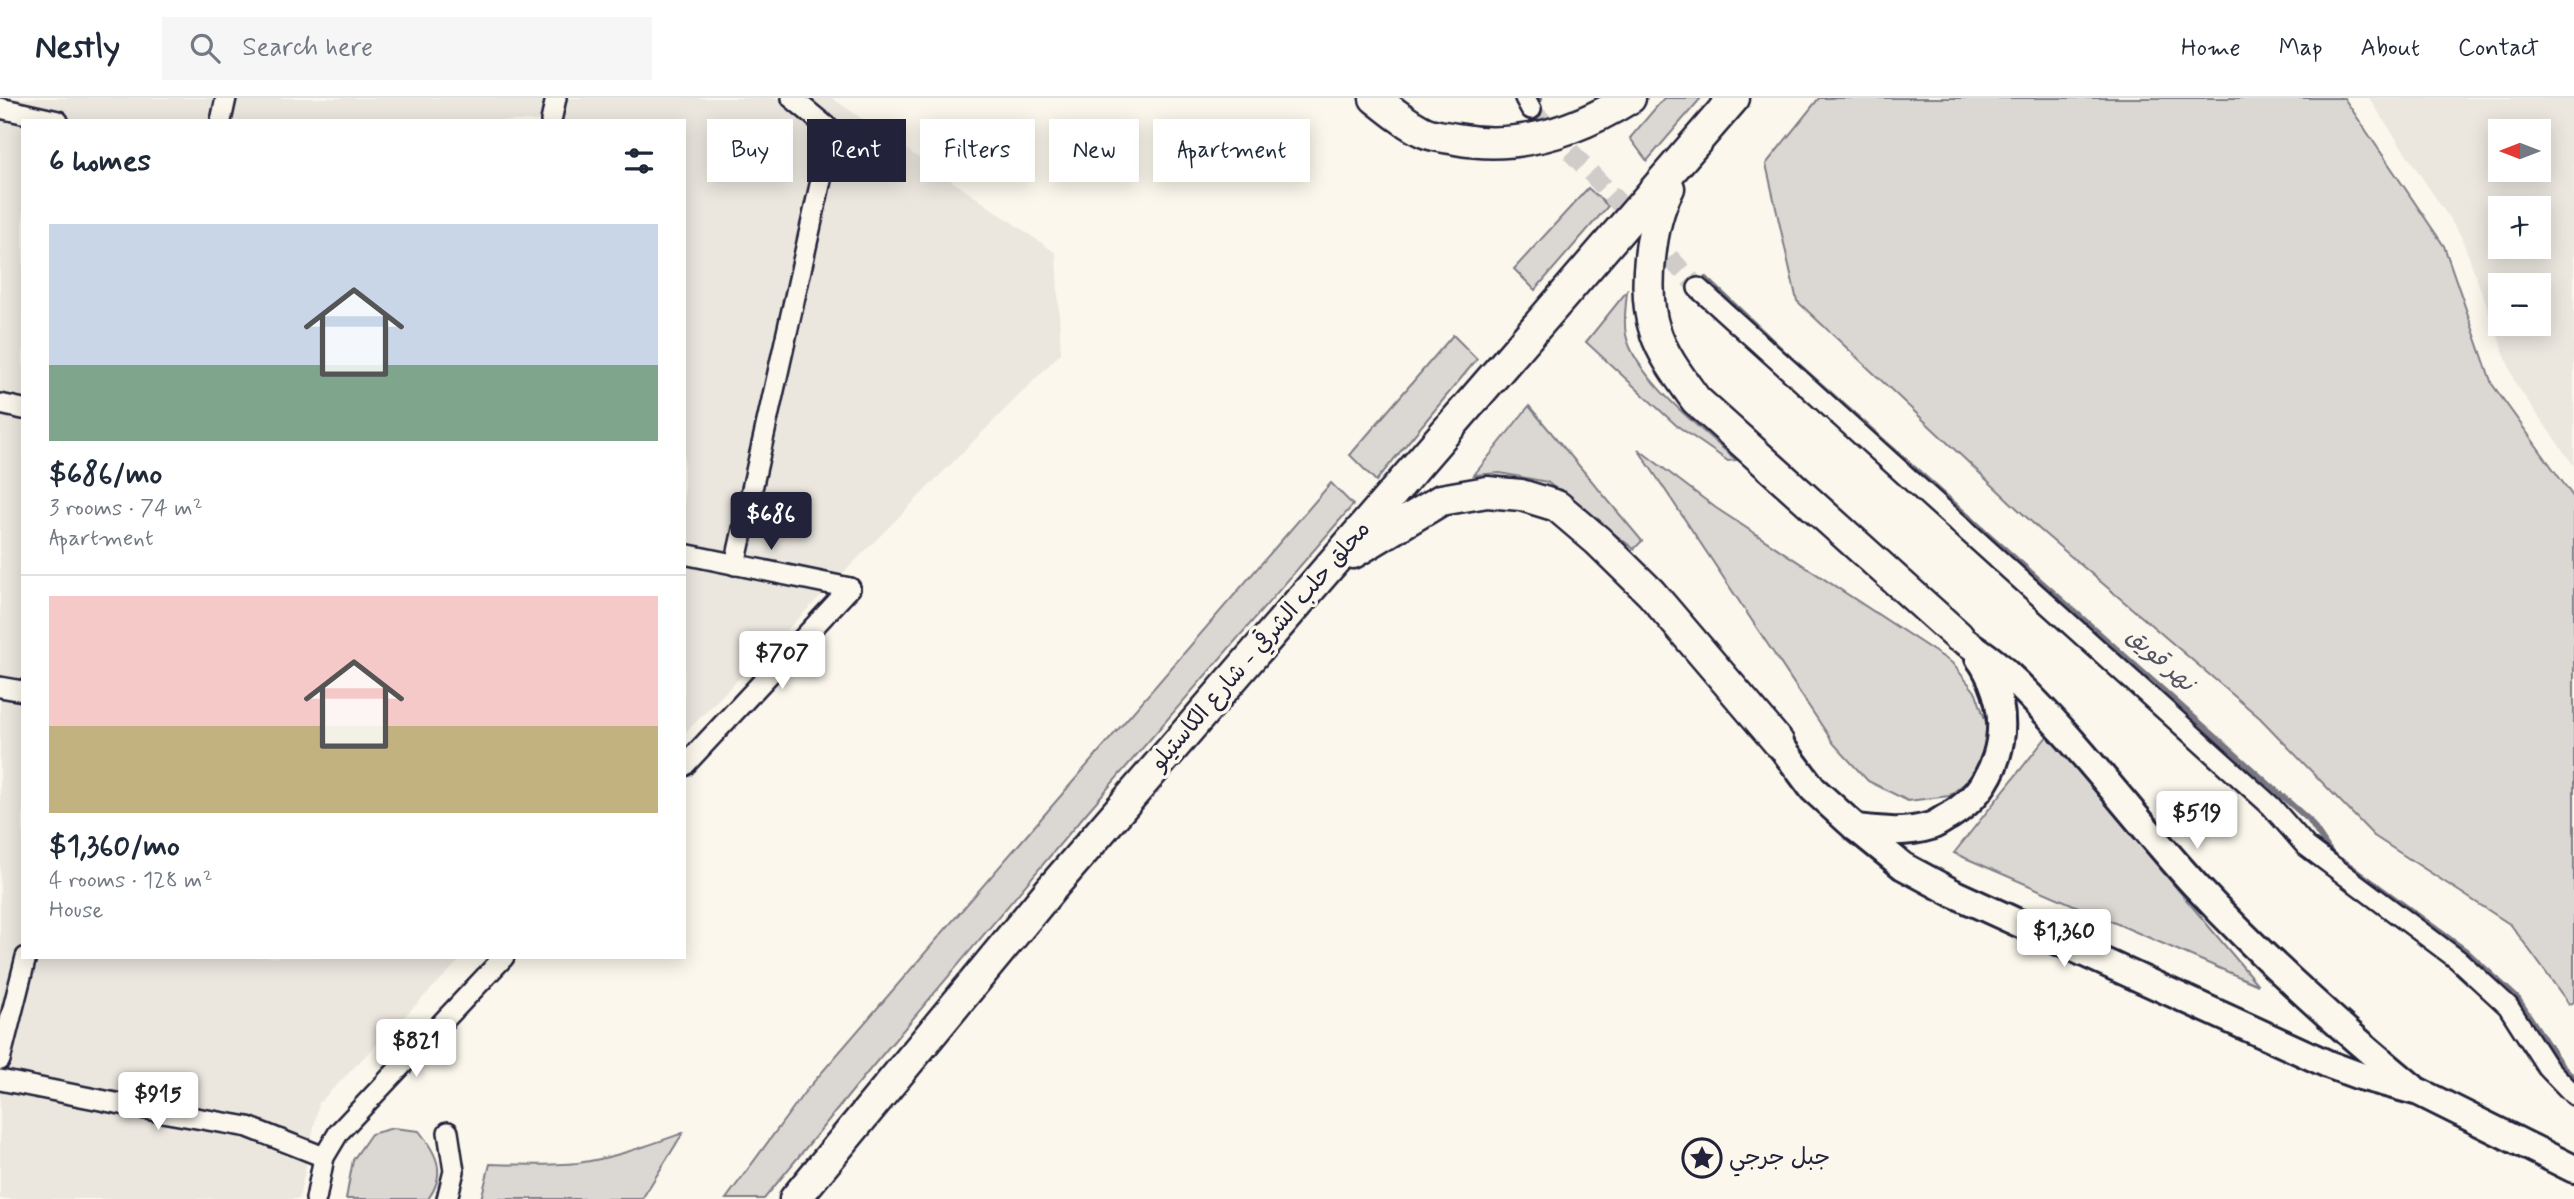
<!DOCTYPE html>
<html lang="en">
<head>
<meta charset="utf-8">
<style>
  body { margin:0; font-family:Mynerve,"Playpen Sans Arabic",sans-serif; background:#f6f6f7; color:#1f2937; height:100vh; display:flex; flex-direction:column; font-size:26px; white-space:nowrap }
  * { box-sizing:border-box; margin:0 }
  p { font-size:23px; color:#747a83 }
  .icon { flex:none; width:38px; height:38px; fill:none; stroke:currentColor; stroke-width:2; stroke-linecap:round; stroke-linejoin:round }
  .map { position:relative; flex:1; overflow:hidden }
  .panel { position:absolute; left:21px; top:21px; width:665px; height:840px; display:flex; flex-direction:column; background:#fff; border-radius:0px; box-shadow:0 4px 18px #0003 }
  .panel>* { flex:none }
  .hud { position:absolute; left:707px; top:21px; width:665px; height:63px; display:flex; gap:14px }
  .needle { width:46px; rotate:270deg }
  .buttons { position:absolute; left:2488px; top:21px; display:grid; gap:14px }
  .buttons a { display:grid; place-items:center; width:63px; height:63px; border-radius:0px; background:#fff; box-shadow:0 4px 18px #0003; font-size:35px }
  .price { position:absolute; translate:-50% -60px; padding:0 16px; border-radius:7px; background:#fff; color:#222; font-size:23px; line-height:46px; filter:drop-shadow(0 2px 4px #0008) }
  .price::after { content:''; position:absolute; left:50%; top:42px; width:21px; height:16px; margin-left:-10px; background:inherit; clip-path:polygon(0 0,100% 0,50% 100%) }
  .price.current { background:#22223b; color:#fff }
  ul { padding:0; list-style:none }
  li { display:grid; align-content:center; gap:14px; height:371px; padding:0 28px }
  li+li { border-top:2px solid #e0e1e3 }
  li span { display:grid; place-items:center; height:217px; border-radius:0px; color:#555 }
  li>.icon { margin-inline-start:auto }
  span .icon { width:126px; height:126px; fill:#fffc; stroke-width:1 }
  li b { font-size:30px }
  h2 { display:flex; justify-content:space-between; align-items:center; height:84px; padding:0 28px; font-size:30px }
  .tag { padding:0 24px; border-radius:0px; background:#fff; box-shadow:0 4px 18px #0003; font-size:24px; line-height:63px }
  .tag.current { background:#22223b; color:#fff }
  header { display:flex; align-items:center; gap:42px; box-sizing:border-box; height:98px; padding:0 35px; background:#fff; border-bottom:2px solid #e0e1e3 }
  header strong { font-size:33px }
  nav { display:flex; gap:38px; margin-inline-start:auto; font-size:24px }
  .search { width:490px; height:63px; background:#f6f6f7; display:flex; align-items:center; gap:18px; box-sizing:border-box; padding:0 24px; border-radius:0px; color:#747a83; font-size:26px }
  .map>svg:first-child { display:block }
  .built { fill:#ebe7df; fill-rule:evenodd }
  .green { fill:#dbd8d3; stroke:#7e7d87; stroke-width:2 }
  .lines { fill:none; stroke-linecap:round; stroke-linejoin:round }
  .stream { stroke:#787681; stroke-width:6 }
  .minor-tunnel { stroke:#d0ccc9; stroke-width:19; stroke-dasharray:19 10; stroke-linecap:butt }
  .minor-casing { stroke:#22223b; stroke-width:24 }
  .major-casing { stroke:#22223b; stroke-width:32 }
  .highway-casing { stroke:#22223b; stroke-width:35 }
  .minor { stroke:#fbf7ec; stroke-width:19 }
  .major { stroke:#fbf7ec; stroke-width:26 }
  .highway { stroke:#fbf7ec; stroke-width:30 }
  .labels { text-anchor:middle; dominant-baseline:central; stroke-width:7; stroke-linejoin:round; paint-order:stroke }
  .street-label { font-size:23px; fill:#22223b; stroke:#fbf7ec }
  .poi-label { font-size:23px; fill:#22223b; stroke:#fbf7ec; text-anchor:start }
  .water-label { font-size:24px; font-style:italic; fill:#545364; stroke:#fbf7ec }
</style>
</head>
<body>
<header>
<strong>Nestly</strong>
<div class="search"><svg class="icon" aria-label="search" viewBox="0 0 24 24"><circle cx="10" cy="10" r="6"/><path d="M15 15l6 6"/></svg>Search here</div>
<nav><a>Home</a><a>Map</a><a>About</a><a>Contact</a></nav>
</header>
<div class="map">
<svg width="2574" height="1101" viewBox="0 0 2574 1101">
  <rect width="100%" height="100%" fill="#fbf7ec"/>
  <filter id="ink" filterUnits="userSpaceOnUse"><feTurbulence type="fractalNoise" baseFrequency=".0143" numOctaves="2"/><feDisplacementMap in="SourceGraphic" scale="14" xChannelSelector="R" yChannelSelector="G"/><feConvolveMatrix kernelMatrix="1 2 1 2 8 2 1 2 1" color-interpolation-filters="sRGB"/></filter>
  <g filter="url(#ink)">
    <g class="built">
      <polygon points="0,0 832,0 1056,155 1061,255 684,636 684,23 23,23 23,859 463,859 319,1005 299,1101 0,1101"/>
      <path d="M 2369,0 L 2574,0 L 2574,368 L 2515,285 L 2461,138 ZM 2501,33 L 2539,33 L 2539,72 L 2501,72 ZM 2501,110 L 2539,110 L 2539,149 L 2501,149 ZM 2501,187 L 2539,187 L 2539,226 L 2501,226 Z"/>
    </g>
    <g class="green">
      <polygon points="1664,0 1701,0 1647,63 1630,40"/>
      <polygon points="1819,0 2344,0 2444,148 2492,286 2574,400 2574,904 2569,906 2511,827 2374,738 2260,620 2039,431 1797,203 1766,66"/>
      <polygon points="1588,90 1608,108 1535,192 1514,171"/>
      <path d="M 1627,193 C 1626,208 1623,222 1626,237 C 1635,280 1704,333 1736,362 L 1728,363 L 1676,327 L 1586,244 Z"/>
      <polygon points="1453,237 1477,261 1376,383 1350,357"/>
      <polygon points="1529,308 1642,443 1634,451 1547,384 1500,375 1474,377"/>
      <polygon points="1638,351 1716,410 1952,565 1976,595 1990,636 1976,676 1949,698 1908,703 1868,683 1834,646"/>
      <polygon points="1331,385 1353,407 1088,713 872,969 764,1101 726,1101 804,995"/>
      <polygon points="2048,637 2258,887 1954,755"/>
      <path d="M 393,1030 L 419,1033 C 437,1056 447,1075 428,1101 L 346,1101 L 353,1062 L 371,1036 Z"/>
      <path d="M 683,1035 L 642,1101 L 481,1101 L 490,1066 C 519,1067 548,1068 578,1065 C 614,1060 649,1047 683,1035 Z"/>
    </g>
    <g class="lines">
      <g class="stream">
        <polyline points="1539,0 1540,1"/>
        <polyline points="1706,181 1784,255 2309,722 2331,755"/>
        <polyline points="2343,763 2466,853 2518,901 2559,964 2574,980"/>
      </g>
      <polyline class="minor-tunnel" points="1531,11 1698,190"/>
      <g class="minor-casing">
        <g id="minor">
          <polyline points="1525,0 1531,11"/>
          <polyline points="0,10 58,23"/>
          <polyline points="221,23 226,0"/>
          <polyline points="551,23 556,0"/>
          <polyline points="1698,190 2271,708 2306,748 2457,861 2508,908 2547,969 2574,997"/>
          <polyline points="0,306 23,311"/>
          <polyline points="684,456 850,490"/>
          <polyline points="735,467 832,33 792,0"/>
          <polyline points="0,589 23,593"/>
          <polyline points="684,668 850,490"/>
          <polyline points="0,962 26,859"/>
          <polyline points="0,982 156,1013 248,1029 324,1059"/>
          <polyline points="316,1101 324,1059 339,1034 504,859"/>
          <polyline points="447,1101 454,1073 448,1034"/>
        </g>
      </g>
      <g class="major-casing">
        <g id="major">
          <path d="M 1958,538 C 1972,549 1988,558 2001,570 C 2072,635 2129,715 2195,787 C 2262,859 2336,926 2412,989"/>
          <polyline points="1778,644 1813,691 1855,729 1903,768 1955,796 2330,967 2360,978 2419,994 2574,1071"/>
          <path d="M 1856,730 C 1882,733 1905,736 1931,728 C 1937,726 1943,721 1949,718 C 1997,689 2013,633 1992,583 C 1988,574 1985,567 1979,560"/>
        </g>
      </g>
      <g class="highway-casing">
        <g id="highway">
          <path d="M 1375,0 C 1390,12 1407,26 1424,34 C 1433,38 1446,39 1456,41 C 1519,53 1577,33 1630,0"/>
          <path d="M 1669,90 C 1650,124 1642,195 1655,233 C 1663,258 1681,281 1696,302 L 1958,538"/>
          <polyline points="1353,455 1441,402 1487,394 1521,397 1557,408 1598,443 1651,495 1778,644"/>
          <polyline points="795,1101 1051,791 1734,0"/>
        </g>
      </g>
      <use href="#minor" class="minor"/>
      <use href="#major" class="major"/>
      <use href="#highway" class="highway"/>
    </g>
  </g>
  <defs>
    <g id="sight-ring" transform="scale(2.0125)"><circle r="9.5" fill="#fbf7ec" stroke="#22223b" stroke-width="1.5"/><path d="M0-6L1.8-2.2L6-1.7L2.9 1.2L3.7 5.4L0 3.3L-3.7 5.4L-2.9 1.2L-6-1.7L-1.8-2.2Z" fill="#22223b"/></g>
  </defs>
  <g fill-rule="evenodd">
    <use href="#sight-ring" x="1702" y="1060"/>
  </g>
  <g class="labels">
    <g class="street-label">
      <text transform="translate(1261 548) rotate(-49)">محلق حلب الشرقي - شارع الكاستيلو</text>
    </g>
    <g class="poi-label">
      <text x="1729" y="1060">جبل جرجي</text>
    </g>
    <g class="water-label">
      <text transform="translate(2160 562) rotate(42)">نهر قويق</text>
    </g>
  </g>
</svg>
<div class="buttons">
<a><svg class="needle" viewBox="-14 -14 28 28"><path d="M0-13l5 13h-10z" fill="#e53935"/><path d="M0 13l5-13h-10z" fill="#747a83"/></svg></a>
<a>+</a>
<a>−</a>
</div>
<b class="price current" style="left:771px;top:454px">$686</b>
<b class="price" style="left:782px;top:593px">$707</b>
<b class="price" style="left:2197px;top:753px">$519</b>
<b class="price" style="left:2064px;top:871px">$1,360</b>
<b class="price" style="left:416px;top:981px">$821</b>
<b class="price" style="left:158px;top:1034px">$915</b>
<div class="hud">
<a class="tag">Buy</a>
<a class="tag current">Rent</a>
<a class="tag">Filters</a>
<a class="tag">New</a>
<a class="tag">Apartment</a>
</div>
<section class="panel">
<h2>6 homes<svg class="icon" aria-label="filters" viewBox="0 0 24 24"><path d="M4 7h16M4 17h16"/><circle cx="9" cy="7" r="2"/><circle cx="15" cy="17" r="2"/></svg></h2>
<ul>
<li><span style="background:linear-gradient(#c9d6e8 65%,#7fa58c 0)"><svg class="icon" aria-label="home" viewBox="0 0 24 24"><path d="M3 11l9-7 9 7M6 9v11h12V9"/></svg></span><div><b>$686/mo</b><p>3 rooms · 74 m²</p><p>Apartment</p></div></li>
<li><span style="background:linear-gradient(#f6c9c9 60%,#c2b280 0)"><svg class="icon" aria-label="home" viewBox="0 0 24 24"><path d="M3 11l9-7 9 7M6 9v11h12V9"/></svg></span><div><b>$1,360/mo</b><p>4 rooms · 128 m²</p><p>House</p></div></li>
</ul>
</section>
</div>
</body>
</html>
